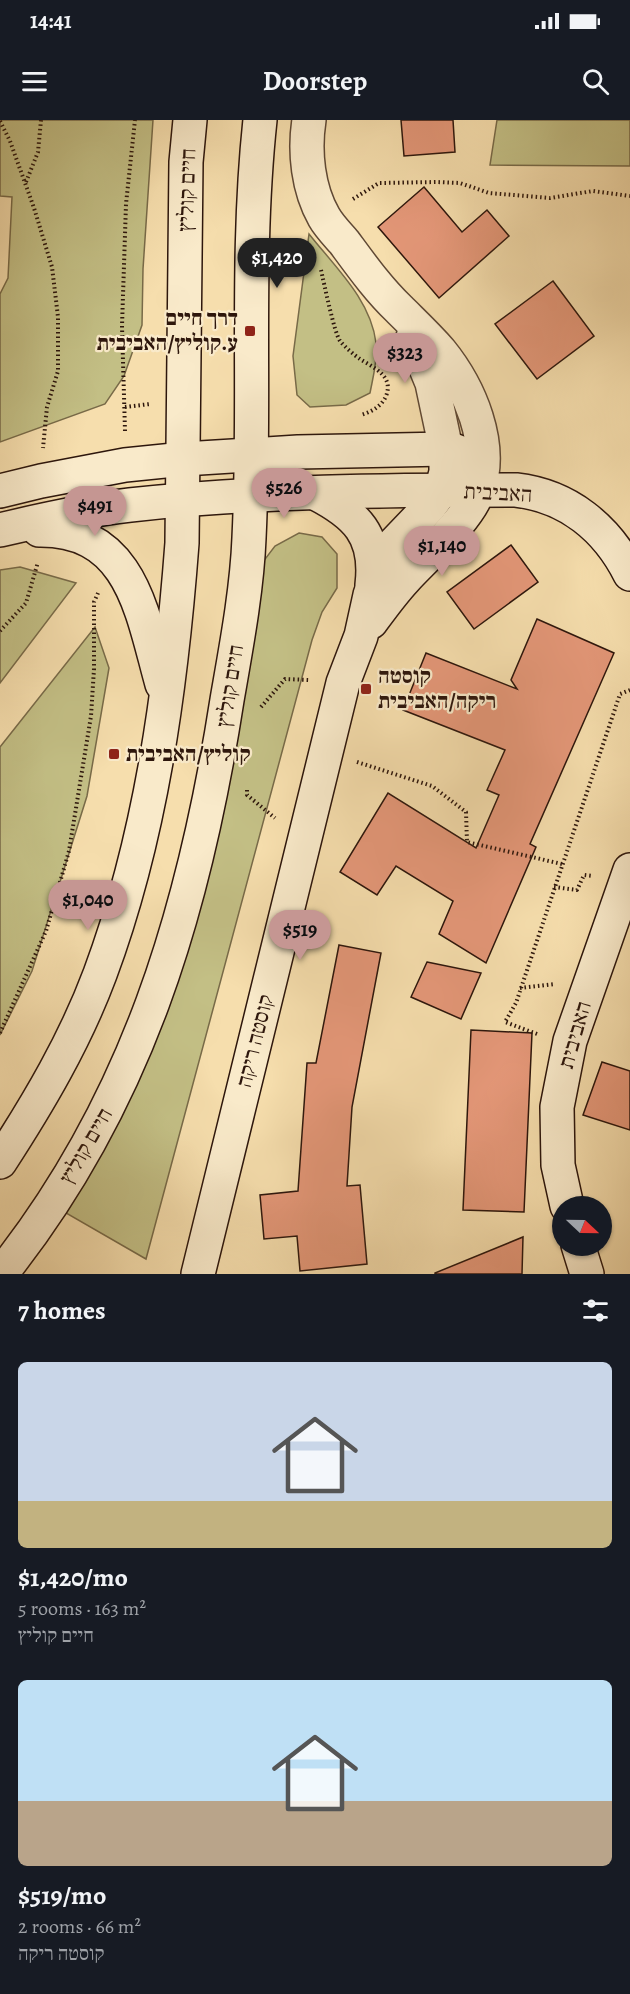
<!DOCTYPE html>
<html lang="en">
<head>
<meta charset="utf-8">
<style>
  body { margin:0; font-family:Alegreya,"Frank Ruhl Libre",serif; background:#20242c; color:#f1f3f6; height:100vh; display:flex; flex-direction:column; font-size:22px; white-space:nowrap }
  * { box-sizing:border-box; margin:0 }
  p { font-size:20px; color:#9ea1a6 }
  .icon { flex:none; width:33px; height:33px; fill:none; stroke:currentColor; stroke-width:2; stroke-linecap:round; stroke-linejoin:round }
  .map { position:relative; height:1154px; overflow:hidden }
  .side { display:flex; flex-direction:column; background:#171b24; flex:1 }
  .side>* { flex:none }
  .needle { width:39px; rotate:112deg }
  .fabs { position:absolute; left:552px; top:1076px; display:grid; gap:12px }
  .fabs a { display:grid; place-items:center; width:60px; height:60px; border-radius:50%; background:#171b24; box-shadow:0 2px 4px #0004; font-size:30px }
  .price { position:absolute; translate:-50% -51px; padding:0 14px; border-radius:21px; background:#c59692; color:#111; font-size:20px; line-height:39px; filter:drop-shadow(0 2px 3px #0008) }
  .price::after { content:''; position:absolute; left:50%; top:36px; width:18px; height:14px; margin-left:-9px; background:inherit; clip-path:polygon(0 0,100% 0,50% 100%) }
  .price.active { background:#222; color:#fff }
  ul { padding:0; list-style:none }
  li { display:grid; align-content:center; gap:12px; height:318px; padding:0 18px }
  li span { display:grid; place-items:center; height:186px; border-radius:9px; color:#555 }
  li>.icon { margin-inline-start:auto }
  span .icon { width:108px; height:108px; fill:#fffc; stroke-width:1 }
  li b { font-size:26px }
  h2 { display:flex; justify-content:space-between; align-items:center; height:72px; padding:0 18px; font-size:26px }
  .status { display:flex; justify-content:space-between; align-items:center; height:42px; padding:0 30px; background:#171b24; direction:ltr }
  .status svg { height:16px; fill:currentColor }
  header { display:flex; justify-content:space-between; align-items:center; height:78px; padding:0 18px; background:#171b24; font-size:27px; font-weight:700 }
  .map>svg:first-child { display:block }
  .green { fill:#c3bf85; stroke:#786a48; stroke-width:1.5 }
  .building { fill:#e49778; stroke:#2d160c; stroke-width:1.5 }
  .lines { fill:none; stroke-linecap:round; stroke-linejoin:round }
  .street-casing { stroke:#5f4834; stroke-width:36 }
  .secondary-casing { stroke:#2d160c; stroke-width:36 }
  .path { stroke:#2d160c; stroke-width:4; stroke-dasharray:1.5 3; stroke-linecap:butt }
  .street { stroke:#f9eaca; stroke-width:33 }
  .secondary { stroke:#f9eaca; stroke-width:33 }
  .poi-dot { fill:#8f2418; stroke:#f9eaca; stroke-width:2 }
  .labels { text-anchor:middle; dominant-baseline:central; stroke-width:4.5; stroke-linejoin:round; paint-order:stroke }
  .street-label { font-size:22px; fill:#2d160c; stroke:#f9eaca }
  .poi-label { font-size:22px; font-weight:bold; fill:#2d160c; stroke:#f9eaca; text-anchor:start }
</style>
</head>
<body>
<div class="status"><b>14:41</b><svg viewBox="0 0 49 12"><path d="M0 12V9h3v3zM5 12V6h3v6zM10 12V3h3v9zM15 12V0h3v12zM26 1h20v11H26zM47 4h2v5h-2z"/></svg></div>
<header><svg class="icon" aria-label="menu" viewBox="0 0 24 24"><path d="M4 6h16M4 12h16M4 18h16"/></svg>Doorstep<svg class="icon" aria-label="search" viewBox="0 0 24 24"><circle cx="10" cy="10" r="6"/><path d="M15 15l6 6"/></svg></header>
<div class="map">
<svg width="630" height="1154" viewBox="0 0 630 1154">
  <rect width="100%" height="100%" fill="#f6dead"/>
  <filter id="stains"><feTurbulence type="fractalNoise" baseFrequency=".00333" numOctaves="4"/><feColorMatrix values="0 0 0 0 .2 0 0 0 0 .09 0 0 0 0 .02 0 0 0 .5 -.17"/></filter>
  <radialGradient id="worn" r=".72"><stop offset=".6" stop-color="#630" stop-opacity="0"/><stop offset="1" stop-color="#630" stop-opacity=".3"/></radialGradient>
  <g class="green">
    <polygon points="0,0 153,0 143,149 142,205 124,256 105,284 0,322 0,174 8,158 12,77 0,76"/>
    <polygon points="497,0 630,0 630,46 490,45"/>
    <path d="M 309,114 C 335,147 371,180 376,223 C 378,239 373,257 370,273 L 346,285 L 310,287 L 297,275 L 293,236 Z"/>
    <polygon points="299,413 322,417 337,434 337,468 322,492 312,520 146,1139 66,1093 156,919 211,742 259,447 275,426"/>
    <polygon points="20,447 76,463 0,563 0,450"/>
    <polygon points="95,507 109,548 87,676 32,851 0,915 0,627"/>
  </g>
  <g class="building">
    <polygon points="401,0 453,0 455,32 404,36"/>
    <polygon points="424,67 462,112 487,90 509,116 439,178 378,107"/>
    <polygon points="553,161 594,216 537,259 495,204"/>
    <polygon points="511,425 538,462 474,509 447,472"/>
    <polygon points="537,499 614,533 530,724 536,727 486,843 439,814 453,781 396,746 377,775 340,752 388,673 476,728 499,675 487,670 505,630 403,590 426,533 517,569 511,560"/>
    <polygon points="339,825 381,833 352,987 347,1066 360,1065 367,1144 300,1151 297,1116 264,1119 260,1075 298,1071 307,943 316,943"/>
    <polygon points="427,842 481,853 461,899 411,877"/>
    <polygon points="471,910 532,913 524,1092 463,1090"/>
    <polygon points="602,942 630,951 630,1010 583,995"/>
    <polygon points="523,1117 522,1154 435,1154 435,1153"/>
  </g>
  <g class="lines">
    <g class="street-casing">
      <g id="street">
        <path d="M 309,0 C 304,32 308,69 324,97 C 329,106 337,114 344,122 C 361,145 378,169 399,189 C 413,203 427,216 440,231 C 470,268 494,324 478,370"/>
        <polyline points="413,217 432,263 446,329"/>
      </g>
    </g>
    <g class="secondary-casing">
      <g id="secondary">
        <path d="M 0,371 L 41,361 L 125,345 L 184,339 L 298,332 L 446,329 C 458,330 470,336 475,348 C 478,355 480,364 478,371 C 469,399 426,436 405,459 C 392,473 382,487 371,502"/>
        <path d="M 315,373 C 356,394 378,415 372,465"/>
        <path d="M 0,410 C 42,400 86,390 130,385 C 258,371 388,370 516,370 C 568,376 607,408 630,454"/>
        <path d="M 39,410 C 132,409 142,493 162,564"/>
        <path d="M 0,1042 C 39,982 75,921 100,854 C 151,717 171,569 182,423 L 186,42 L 190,0"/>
        <polyline points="567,1086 558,1045 557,987 570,921 630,750"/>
        <polyline points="578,1125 587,1154"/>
        <path d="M 1,1154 C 137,984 194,792 227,580 C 236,528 247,470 249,418 C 256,279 245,139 260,0"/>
        <polyline points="198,1154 343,563 361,516 370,475 381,445 389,429 430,386 441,371 446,352 446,329"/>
      </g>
    </g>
    <g class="path">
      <polyline points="0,1 10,21 34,88 52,147 58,197 58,251 47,287 43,328"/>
      <polyline points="26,62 38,32 41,0"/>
      <polyline points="353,79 379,63 437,62 460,63 489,73 550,78 593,71 630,76"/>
      <path d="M 321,150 C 324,163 334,212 340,221 C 345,227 354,235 360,239 C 374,248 394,256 386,276 C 382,286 371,292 361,295"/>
      <polyline points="125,287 150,284"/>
      <polyline points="125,311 122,206 126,84 135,0"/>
      <polyline points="0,511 26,483 38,442"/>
      <polyline points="261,587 285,559 309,560"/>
      <polyline points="357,642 432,666 466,692 467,722 562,744"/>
      <polyline points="247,670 247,675 275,698"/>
      <polyline points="554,767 577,770 584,755 593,756"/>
      <polyline points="520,868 555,864"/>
      <polyline points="0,913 46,811 69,731 91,596 94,549 94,482 98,473"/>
      <polyline points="537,914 505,902 516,883 620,574 630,570"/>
    </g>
    <use href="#street" class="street"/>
    <use href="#secondary" class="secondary"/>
  </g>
  <g class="poi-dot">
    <rect x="244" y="205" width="12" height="12" rx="3"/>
    <rect x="360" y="563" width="12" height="12" rx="3"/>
    <rect x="108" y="628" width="12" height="12" rx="3"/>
  </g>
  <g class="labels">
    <g class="street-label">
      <text transform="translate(187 70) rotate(-88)">חיים קוליץ</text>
      <text transform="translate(498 373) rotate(3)">האביבית</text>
      <text transform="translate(230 566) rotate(-81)">חיים קוליץ</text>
      <text transform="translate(575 915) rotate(-74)">האביבית</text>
      <text transform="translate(255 921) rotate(-76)">קוסטה ריקה</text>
      <text transform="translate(86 1026) rotate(-60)">חיים קוליץ</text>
    </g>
    <g class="poi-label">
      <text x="238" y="198" text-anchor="end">דרך חיים<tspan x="238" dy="25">ע.קוליץ/האביבית</tspan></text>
      <text x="378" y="556">קוסטה<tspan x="378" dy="25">ריקה/האביבית</tspan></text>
      <text x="126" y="634">קוליץ/האביבית</text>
    </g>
  </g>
  <rect width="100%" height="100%" filter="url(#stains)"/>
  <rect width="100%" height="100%" fill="url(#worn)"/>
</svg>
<div class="fabs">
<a><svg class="needle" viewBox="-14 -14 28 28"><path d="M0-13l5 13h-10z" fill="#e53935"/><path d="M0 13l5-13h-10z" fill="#9ea1a6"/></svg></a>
</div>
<b class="price active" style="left:277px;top:169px">$1,420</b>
<b class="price" style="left:405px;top:264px">$323</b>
<b class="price" style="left:284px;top:399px">$526</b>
<b class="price" style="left:95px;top:417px">$491</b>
<b class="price" style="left:442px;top:457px">$1,140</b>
<b class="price" style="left:88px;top:811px">$1,040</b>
<b class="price" style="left:300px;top:841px">$519</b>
</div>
<section class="side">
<h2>7 homes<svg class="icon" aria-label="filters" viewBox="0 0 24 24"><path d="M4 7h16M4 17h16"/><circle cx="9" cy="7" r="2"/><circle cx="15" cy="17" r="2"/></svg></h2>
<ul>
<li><span style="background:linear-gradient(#c9d6e8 75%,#c2b280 0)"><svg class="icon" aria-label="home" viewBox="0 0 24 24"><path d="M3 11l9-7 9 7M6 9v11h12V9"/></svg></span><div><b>$1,420/mo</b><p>5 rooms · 163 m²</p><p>חיים קוליץ</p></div></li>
<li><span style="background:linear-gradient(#bfe0f5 65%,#b9a48a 0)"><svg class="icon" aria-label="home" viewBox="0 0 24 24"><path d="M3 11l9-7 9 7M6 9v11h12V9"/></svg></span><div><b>$519/mo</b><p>2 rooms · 66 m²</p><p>קוסטה ריקה</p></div></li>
</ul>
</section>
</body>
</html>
